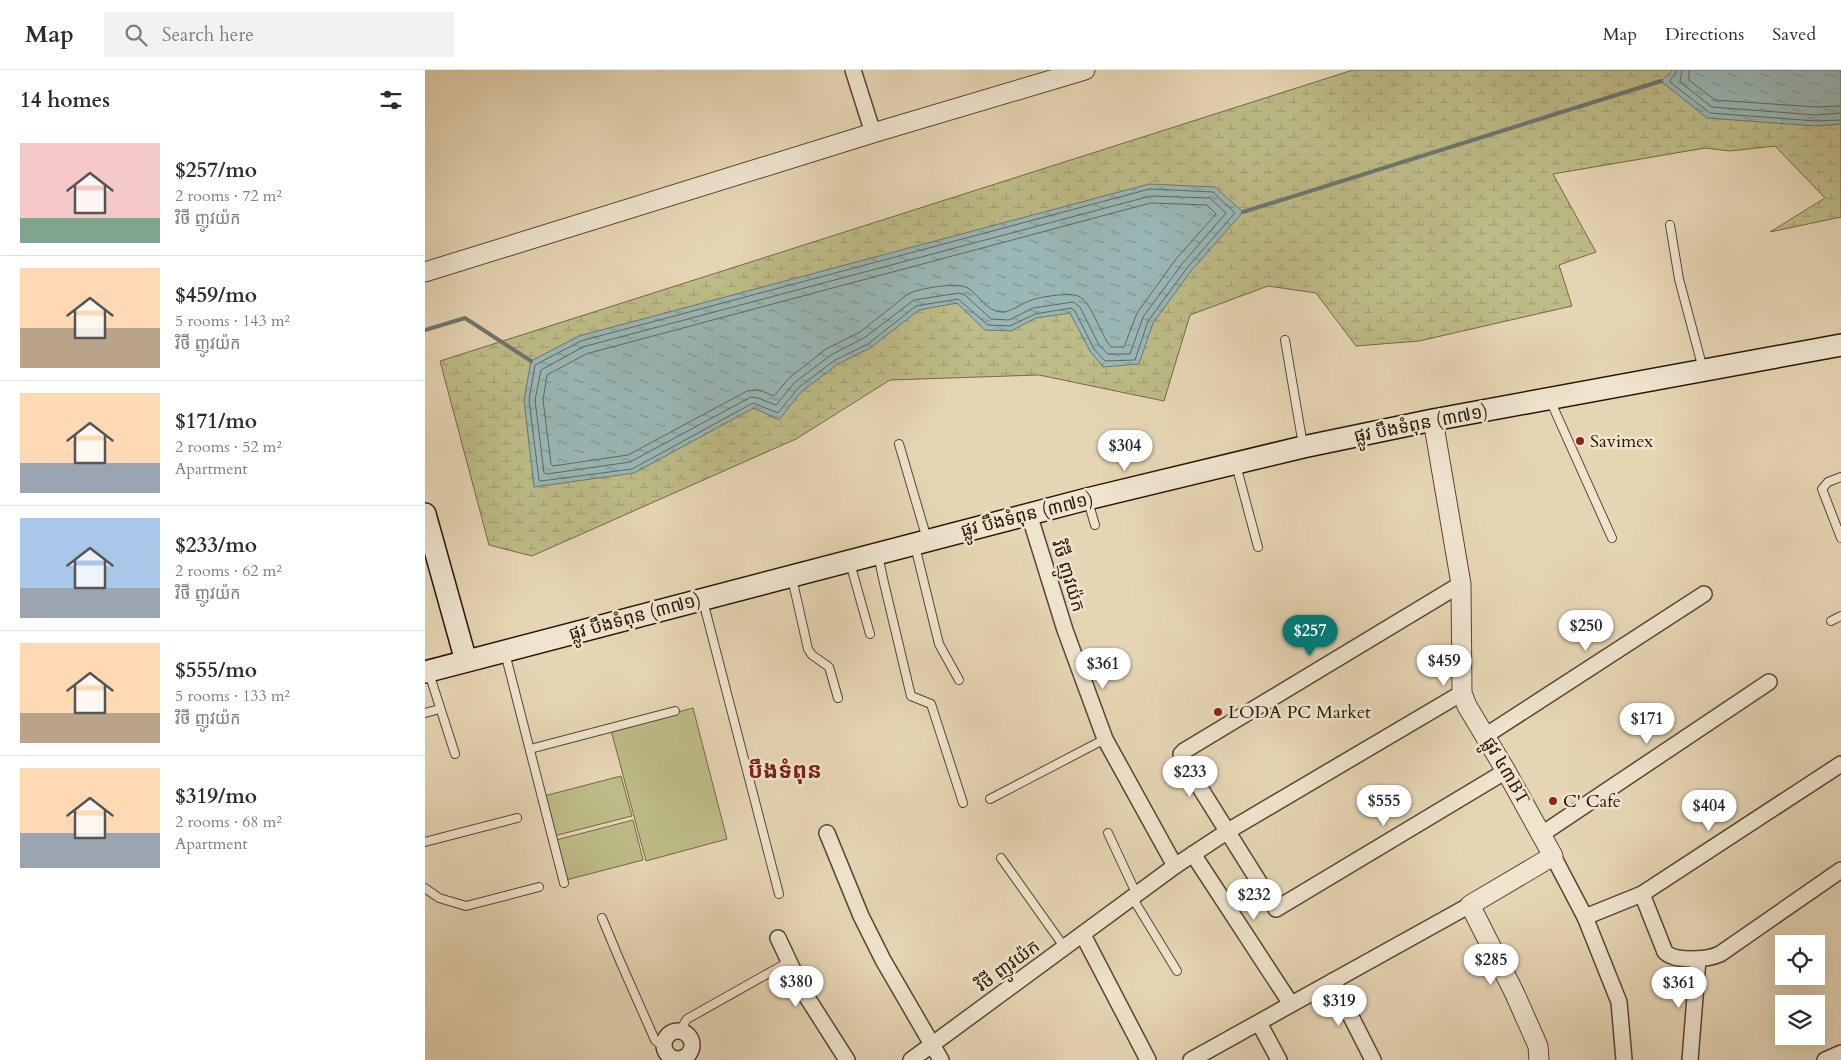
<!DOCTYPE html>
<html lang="en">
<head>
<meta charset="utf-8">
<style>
  body { margin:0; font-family:Cardo,"Noto Sans Khmer",serif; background:#f2f2f3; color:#2b2b33; height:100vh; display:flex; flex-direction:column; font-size:19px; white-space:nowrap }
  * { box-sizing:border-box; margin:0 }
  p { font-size:16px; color:#7c7c81 }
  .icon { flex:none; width:28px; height:28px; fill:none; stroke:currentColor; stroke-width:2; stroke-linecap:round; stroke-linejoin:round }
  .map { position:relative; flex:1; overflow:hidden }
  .details { display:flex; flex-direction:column; background:#fff; width:425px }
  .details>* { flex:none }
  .fabs { position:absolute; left:1350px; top:865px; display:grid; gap:10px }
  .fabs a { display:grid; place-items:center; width:50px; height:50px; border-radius:0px; background:#fff; box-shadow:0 5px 20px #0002; font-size:25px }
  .price { position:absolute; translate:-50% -42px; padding:0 11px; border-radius:18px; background:#fff; color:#222; font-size:16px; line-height:32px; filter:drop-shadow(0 1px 2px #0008) }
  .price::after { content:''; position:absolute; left:50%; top:30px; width:15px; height:11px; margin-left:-8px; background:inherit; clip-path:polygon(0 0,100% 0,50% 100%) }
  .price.on { background:#0f766e; color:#fff }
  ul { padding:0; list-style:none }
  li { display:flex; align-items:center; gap:15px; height:125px; padding:0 20px }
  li+li { border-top:1px solid #e1e1e2 }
  li span { display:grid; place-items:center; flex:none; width:140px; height:100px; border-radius:0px; color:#555 }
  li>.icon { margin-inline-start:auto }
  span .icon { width:60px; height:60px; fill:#fffc; stroke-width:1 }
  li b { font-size:21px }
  h2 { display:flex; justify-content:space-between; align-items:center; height:60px; padding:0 20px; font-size:21px }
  header { display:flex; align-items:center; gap:30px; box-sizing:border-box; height:70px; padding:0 25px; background:#fff; border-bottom:1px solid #e1e1e2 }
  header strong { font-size:24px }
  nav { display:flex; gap:28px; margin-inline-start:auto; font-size:18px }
  .search { width:350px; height:45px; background:#f2f2f3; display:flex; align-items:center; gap:12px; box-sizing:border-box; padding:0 18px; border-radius:0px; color:#7c7c81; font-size:19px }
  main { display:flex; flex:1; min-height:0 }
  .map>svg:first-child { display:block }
  .wetland { fill:url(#wetland-marsh); stroke:#736946 }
  .garden { fill:#bdbb87; stroke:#736946 }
  .water { fill:url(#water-ripples); stroke:#6c776f }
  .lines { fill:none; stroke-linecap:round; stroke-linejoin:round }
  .shore { stroke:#61675d; stroke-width:1 }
  .stream { stroke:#6c776f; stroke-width:4 }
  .service-casing { stroke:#584630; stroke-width:10 }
  .minor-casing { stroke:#584630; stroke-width:18 }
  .tertiary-casing { stroke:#584630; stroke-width:21 }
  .secondary-casing { stroke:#291704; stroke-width:24 }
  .service { stroke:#efe4ce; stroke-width:8 }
  .minor { stroke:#efe4ce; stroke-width:15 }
  .tertiary { stroke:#efe4ce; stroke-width:19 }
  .secondary { stroke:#efe4ce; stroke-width:21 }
  .poi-dot { fill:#8f2418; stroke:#efe4ce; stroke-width:2 }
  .labels { text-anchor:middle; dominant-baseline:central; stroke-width:5; stroke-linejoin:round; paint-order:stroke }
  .street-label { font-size:18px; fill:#291704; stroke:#efe4ce }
  .poi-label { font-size:18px; fill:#291704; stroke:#efe4ce; text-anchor:start }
  .district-label { font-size:22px; font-weight:bold; fill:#7a1f14; stroke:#efe4ce }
</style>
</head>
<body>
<header>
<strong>Map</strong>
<div class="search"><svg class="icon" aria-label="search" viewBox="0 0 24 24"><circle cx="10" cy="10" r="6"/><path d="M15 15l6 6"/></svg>Search here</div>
<nav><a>Map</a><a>Directions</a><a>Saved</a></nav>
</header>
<main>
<section class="details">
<h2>14 homes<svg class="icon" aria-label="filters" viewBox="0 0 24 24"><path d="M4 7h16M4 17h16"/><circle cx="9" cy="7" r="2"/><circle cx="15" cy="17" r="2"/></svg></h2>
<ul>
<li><span style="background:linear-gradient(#f6c9c9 75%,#7fa58c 0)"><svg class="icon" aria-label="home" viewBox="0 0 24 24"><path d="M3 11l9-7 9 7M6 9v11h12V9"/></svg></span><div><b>$257/mo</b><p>2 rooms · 72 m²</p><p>វិថី ញូវយ៉ក</p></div></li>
<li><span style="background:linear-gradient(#ffd9b3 60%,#b9a48a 0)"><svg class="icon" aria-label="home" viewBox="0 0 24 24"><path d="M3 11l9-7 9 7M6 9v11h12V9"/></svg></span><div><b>$459/mo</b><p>5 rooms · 143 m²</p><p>វិថី ញូវយ៉ក</p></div></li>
<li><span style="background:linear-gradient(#ffd9b3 70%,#9aa5b1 0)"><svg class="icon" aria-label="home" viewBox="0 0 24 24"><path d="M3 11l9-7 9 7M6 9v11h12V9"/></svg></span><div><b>$171/mo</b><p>2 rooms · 52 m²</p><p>Apartment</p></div></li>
<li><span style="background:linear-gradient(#a9c7e8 70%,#9aa5b1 0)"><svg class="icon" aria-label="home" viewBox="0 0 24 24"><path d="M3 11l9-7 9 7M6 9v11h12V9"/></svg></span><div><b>$233/mo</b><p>2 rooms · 62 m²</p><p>វិថី ញូវយ៉ក</p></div></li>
<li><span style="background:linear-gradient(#ffd9b3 70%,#b9a48a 0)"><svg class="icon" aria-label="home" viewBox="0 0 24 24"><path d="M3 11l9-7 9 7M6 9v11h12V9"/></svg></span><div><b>$555/mo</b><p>5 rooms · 133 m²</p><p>វិថី ញូវយ៉ក</p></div></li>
<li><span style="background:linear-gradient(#ffd9b3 65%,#9aa5b1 0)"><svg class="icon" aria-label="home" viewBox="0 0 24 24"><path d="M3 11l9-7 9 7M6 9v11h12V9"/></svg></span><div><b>$319/mo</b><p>2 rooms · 68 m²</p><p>Apartment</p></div></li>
</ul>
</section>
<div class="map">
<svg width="1416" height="990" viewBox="0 0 1416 990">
  <defs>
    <pattern id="wetland-marsh" width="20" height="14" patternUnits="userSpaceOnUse" patternTransform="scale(1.25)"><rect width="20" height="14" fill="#bdbb87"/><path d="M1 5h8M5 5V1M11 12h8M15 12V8" fill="none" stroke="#a2a073"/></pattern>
    <pattern id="water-ripples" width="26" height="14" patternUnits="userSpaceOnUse" patternTransform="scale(1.25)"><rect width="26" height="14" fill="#99b7b6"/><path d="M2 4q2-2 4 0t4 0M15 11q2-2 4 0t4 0" fill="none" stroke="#7d9492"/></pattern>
  </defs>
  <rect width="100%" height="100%" fill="#e6d5b4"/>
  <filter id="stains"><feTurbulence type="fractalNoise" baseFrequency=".004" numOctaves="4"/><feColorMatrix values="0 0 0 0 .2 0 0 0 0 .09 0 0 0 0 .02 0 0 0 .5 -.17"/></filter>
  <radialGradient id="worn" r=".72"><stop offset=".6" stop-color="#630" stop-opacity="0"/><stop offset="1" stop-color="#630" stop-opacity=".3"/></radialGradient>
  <polygon class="wetland" points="928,0 1416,0 1416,147 1345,162 1400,128 1350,76 1305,81 1280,78 1128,104 1171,182 1134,195 1147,236 994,271 931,276 891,223 843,216 765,245 739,331 614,305 465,310 371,369 107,486 64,475 15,291"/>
  <g class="garden">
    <polygon points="268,638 302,769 221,791 186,660"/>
    <polygon points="196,706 207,746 129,766 119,726"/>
    <polygon points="208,750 218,790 141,810 131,770"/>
  </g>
  <g class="water">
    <polygon points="1248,0 1416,0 1416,54 1391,56 1282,48 1236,11"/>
    <polygon points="724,114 790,117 818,142 766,201 728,253 714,294 678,297 665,281 645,243 611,248 586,261 560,260 532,233 494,240 445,278 413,294 376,322 354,350 329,338 209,403 109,417 99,330 106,291 154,266"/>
  </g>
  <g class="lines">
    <g class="shore">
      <polyline points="1251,0 1250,5 1245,10 1245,12 1285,43 1391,51 1416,50"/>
      <polyline points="1257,0 1255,12 1287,37 1391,45 1416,43"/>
      <polyline points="1264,0 1264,10 1290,30 1391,37 1416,36"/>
      <polygon points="725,119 788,122 810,143 762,198 723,251 710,290 680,291 669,279 650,241 646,238 610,244 585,256 563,255 533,229 491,236 443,274 410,290 373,318 353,343 328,333 207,399 116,411 114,410 104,330 110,295 156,271"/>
      <polygon points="726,126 785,128 801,143 757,194 718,247 705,284 683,284 674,275 655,237 648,232 608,238 584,250 566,249 540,225 534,223 489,230 439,268 406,285 369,313 351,335 333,328 326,327 205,392 122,404 119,403 110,330 116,300 158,277"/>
      <path d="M 726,133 L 782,135 L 791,144 L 751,189 L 712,243 L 699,277 L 686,277 C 675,264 667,232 653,226 C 644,222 613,227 604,231 C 594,235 586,242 576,242 C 561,241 555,226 543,218 C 533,212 494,218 483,224 L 435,262 L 401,279 L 364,308 L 349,326 L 334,320 L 322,321 L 203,385 L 128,396 L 126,394 L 118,330 L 122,305 L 161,284 Z"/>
    </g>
    <g class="stream">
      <polyline points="818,142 1236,11"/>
      <polyline points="0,260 40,248 106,291"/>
    </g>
    <g class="service-casing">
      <g id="service">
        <polyline points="1245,155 1254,209 1278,299"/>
        <polyline points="860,270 878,375"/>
        <polyline points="1125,330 1187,468"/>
        <polyline points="474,374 502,469"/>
        <polyline points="811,395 833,477"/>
        <polyline points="1416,407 1403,412 1397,419 1416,468"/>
        <polyline points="663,431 670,455"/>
        <polyline points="490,476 514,574 534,610"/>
        <polyline points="453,485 459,513 486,626 506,634 538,733"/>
        <polyline points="425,493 445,564"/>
        <polyline points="367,508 383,579 387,585 404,597 413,628"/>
        <polyline points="278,531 354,824"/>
        <polyline points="1406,551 1416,546"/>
        <polyline points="80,583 139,813"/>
        <polyline points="4,603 30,684"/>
        <polyline points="0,643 15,639"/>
        <polyline points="105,679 250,641"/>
        <polyline points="565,729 680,669"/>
        <polyline points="683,763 711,823"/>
        <polyline points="0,772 92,748"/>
        <polyline points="576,788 640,878"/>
        <polyline points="0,818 14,828 41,836 114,817"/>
        <polyline points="707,827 752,901"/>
        <polyline points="177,848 195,891 230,970 239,978"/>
        <polyline points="254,962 262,949 358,895"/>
      </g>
    </g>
    <g class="minor-casing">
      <g id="minor">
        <polyline points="428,0 448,63"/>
        <polyline points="604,444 640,560 680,669 750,796"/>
        <polyline points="1036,514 759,681 756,684 757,689 851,839 1081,701"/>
        <polyline points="1060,666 1279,524"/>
        <polyline points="402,763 436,846 458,890 516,990"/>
        <polyline points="1117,764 1344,612"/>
        <polyline points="768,784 866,934"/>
        <polyline points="1128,786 1160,847 1194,932 1199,990"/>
        <path d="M 1217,824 L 1240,882 C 1250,892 1282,890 1295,884 L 1416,800"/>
        <polyline points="1160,847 1217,824 1416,694"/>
        <polyline points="658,865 723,990"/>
        <polyline points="353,868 378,921 422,990"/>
        <polyline points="908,911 948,990"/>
        <polyline points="834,953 854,990"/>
        <circle cx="253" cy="975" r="14"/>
        <polyline points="486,990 750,796 803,761 1037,623"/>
        <polyline points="766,990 1045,835"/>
        <polyline points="1265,990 1273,889"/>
        <polyline points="1400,990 1416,983"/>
      </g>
    </g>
    <g class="tertiary-casing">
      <g id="tertiary">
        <polyline points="0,202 448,63 660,0"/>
        <polyline points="1008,350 1036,514 1037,623 1042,636 1081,701 1128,786 1045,835 1089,922 1113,976 1114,990"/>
      </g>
    </g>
    <g class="secondary-casing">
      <g id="secondary">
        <polyline points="0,444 41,591"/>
        <polyline points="0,602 662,429 878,377 1008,350 1416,275"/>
      </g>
    </g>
    <use href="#service" class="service"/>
    <use href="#minor" class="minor"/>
    <use href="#tertiary" class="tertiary"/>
    <use href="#secondary" class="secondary"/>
  </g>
  <g class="poi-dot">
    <circle cx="1155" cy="371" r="5"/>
    <circle cx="793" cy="642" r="5"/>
    <circle cx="1128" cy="731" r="5"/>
  </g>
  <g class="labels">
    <g class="street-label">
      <text transform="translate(996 354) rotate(-11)">ផ្លូវ បឹងទំពុន (៣៧១)</text>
      <text transform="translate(602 445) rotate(-14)">ផ្លូវ បឹងទំពុន (៣៧១)</text>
      <text transform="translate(643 506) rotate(73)">វិថី ញូវយ៉ក</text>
      <text transform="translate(210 547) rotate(-15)">ផ្លូវ បឹងទំពុន (៣៧១)</text>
      <text transform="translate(1081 701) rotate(60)">ផ្លូវ ៤៣BT</text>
      <text transform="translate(583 896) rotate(-36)">វិថី ញូវយ៉ក</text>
    </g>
    <g class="poi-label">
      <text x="1165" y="371">Savimex</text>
      <text x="803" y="642">LODA PC Market</text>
      <text x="1138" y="731">C' Cafe</text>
    </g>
    <g class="district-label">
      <text x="360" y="701">បឹងទំពុន</text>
    </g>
  </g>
  <rect width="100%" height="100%" filter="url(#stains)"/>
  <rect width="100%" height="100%" fill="url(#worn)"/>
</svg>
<div class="fabs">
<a><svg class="icon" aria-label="locate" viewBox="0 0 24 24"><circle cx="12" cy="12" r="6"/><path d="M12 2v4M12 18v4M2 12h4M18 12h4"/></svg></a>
<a><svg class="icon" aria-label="layers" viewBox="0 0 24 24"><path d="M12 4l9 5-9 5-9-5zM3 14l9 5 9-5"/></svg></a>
</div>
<b class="price" style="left:700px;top:402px">$304</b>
<b class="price" style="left:1161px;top:582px">$250</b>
<b class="price on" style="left:885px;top:587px">$257</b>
<b class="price" style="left:1019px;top:617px">$459</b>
<b class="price" style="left:678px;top:620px">$361</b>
<b class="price" style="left:1222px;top:675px">$171</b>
<b class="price" style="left:765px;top:728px">$233</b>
<b class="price" style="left:959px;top:757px">$555</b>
<b class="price" style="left:1284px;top:762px">$404</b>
<b class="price" style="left:829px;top:851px">$232</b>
<b class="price" style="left:1066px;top:916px">$285</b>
<b class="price" style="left:371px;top:938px">$380</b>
<b class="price" style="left:1254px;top:939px">$361</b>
<b class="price" style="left:914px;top:957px">$319</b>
</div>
</main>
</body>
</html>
